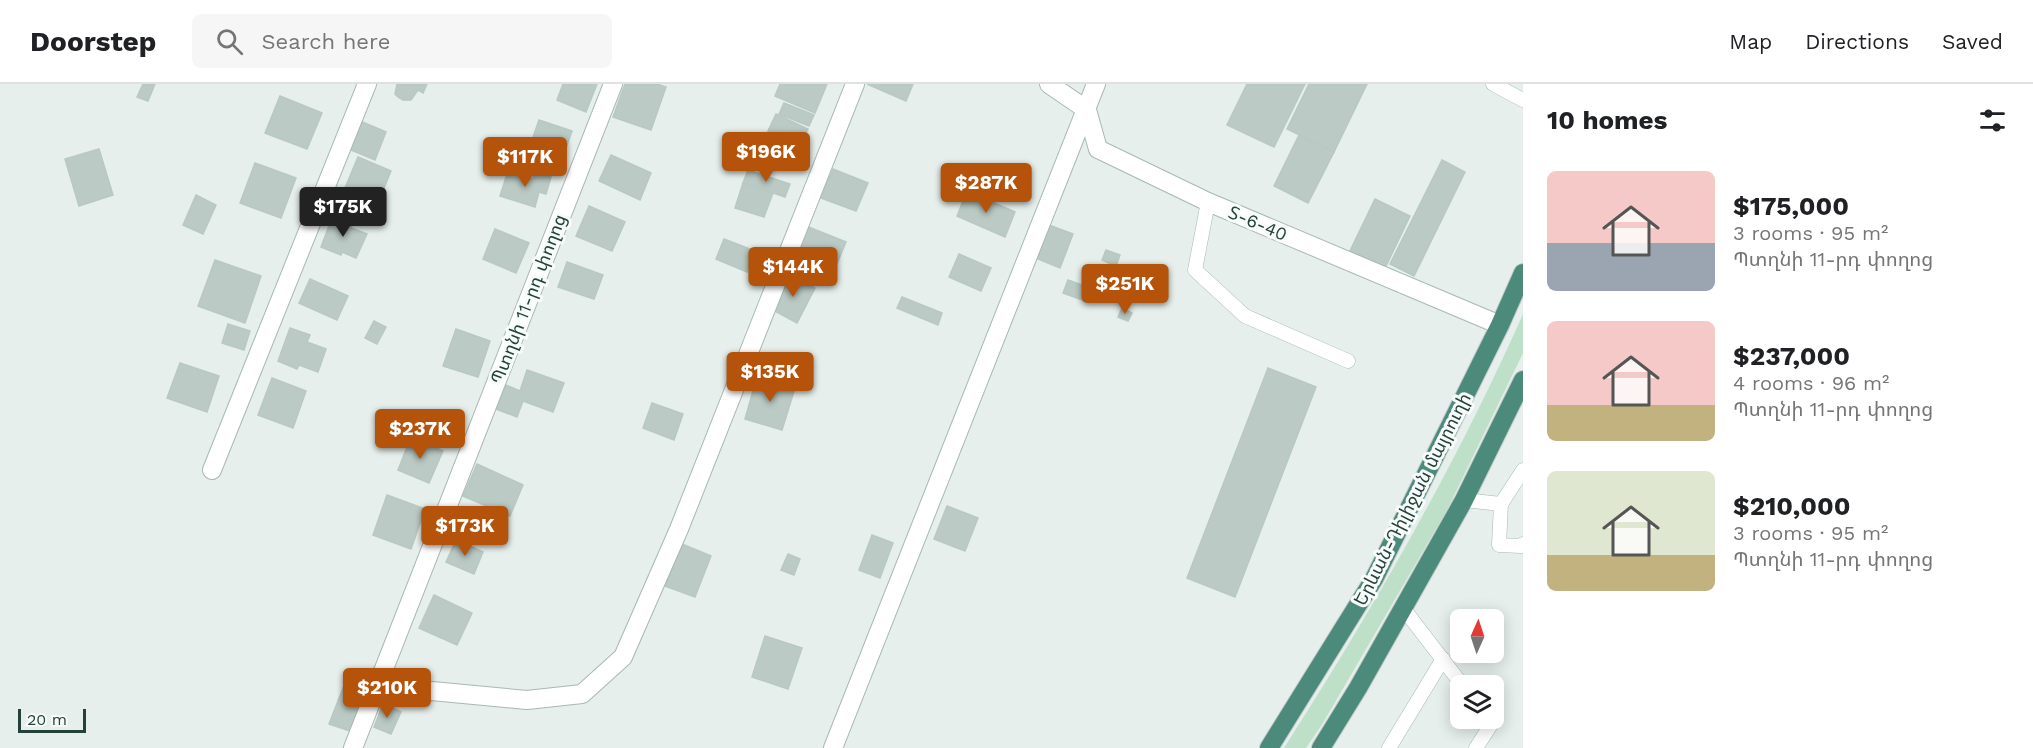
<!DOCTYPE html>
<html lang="en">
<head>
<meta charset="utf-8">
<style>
  body { margin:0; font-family:"Work Sans","Noto Sans Armenian",sans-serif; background:#f6f6f6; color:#202124; height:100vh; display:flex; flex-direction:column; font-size:22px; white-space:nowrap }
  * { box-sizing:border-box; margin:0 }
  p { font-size:20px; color:#757577 }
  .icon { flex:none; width:33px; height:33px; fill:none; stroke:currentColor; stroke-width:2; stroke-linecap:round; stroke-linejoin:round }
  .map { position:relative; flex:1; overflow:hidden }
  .side { display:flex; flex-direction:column; background:#fff; width:510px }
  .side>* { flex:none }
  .needle { width:39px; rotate:3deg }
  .buttons { position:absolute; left:1450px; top:525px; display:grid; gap:12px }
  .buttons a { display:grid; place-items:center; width:54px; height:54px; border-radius:9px; background:#fff; box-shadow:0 3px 15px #0003; font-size:30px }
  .scale { position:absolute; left:18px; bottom:15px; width:68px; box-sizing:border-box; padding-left:6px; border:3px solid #24423a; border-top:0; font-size:16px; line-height:21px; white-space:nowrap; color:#24423a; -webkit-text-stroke:4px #f7fbf9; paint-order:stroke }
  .price { position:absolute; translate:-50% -51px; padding:0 14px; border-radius:6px; background:#b45309; color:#fff; font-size:20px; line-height:39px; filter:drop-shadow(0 2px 3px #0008) }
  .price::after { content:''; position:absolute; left:50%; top:36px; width:18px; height:14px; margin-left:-9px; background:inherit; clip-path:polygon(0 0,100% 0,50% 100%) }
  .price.active { background:#222; color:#fff }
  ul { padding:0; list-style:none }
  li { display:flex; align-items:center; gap:18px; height:150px; padding:0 24px }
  li span { display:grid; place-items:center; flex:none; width:168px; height:120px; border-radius:9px; color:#555 }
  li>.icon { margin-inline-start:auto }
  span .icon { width:72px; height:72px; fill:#fffc; stroke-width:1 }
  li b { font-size:26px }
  h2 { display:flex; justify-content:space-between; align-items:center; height:72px; padding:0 24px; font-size:26px }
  header { display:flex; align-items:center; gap:36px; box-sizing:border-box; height:84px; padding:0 30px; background:#fff; border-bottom:2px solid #e0e0e0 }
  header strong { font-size:28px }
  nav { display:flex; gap:33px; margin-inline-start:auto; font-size:21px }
  .search { width:420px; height:54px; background:#f6f6f6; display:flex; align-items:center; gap:15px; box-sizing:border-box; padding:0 21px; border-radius:9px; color:#757577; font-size:22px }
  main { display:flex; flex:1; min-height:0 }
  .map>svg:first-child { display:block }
  .green { fill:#bfe0c8 }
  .building { fill:#bbcac4; stroke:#b8c9c2; stroke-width:1.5 }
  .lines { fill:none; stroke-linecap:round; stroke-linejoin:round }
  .service-casing { stroke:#a8b8b2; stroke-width:15 }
  .minor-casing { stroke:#a8b8b2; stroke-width:20 }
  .tertiary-casing { stroke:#a8b8b2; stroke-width:20 }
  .trunk-casing { stroke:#c2cac8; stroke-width:20 }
  .service { stroke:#fff; stroke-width:14 }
  .minor { stroke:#fff; stroke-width:18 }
  .tertiary { stroke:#fff; stroke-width:18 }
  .trunk { stroke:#4c8a7c; stroke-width:18 }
  .labels { text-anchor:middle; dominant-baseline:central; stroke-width:6; stroke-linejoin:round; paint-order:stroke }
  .street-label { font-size:18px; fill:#24423a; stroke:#f7fbf9 }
</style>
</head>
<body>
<header>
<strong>Doorstep</strong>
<div class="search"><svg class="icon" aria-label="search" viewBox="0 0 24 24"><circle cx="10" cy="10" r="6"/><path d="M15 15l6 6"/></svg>Search here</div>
<nav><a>Map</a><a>Directions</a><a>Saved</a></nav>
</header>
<main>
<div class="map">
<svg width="1523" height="664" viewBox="0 0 1523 664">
  <rect width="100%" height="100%" fill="#e6efeb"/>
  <path class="green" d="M 1523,230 L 1523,269 L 1447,426 L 1323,639 L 1306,664 L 1284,664 C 1373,525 1456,381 1523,230 Z"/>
  <g class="building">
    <polygon points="143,0 155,0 148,17 137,13"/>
    <polygon points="397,0 427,0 423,9 418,6 411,16 403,16 398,13 395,10"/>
    <polygon points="563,0 597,0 586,28 557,16"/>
    <polygon points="625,0 657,0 666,3 651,46 613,33"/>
    <polygon points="780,0 827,0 815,29 775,12"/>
    <polygon points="867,0 913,0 906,17"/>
    <polygon points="1247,0 1305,0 1274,63 1227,41"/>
    <polygon points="1309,0 1367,0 1334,68 1287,45"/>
    <polygon points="280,12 322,29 307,65 265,49"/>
    <polygon points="784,19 814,31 809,42 779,30"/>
    <polygon points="776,30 808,45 801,59 769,45"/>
    <polygon points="539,36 572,47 564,70 531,59"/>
    <polygon points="360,37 386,48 375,76 349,65"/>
    <polygon points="769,45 801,59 792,80 760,65"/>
    <polygon points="1299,51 1334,68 1308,119 1274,102"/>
    <polygon points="99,65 113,111 79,122 65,75"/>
    <polygon points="611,71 651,89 640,116 599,97"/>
    <polygon points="358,73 391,87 378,119 345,104"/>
    <polygon points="1442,76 1465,88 1414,192 1390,180"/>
    <polygon points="255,79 296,94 281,134 240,119"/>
    <polygon points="833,85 868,99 856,127 821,114"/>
    <polygon points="748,86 790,100 785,113 743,99"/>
    <polygon points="508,87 533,95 535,88 551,93 546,110 539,108 535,123 500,112"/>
    <polygon points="743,99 773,109 764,133 735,124"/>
    <polygon points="967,107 1015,128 1005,153 957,132"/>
    <polygon points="196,111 216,121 203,150 183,141"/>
    <polygon points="1375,115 1410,132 1385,184 1350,167"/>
    <polygon points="589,122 625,138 612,167 576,152"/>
    <polygon points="333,131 353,138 351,144 367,150 356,174 342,168 341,171 321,163"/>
    <polygon points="1049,141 1073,150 1060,184 1036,174"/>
    <polygon points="806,142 846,158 836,182 796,166"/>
    <polygon points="495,145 529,159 516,189 483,175"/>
    <polygon points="724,155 755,167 747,188 716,175"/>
    <polygon points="1106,166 1120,171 1116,182 1102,176"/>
    <polygon points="959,170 991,184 981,207 949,193"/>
    <polygon points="215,176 261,192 245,239 198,222"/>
    <polygon points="567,178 603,191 594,215 558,203"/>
    <polygon points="789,190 815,204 797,239 771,225"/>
    <polygon points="310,195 348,212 337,236 299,219"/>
    <polygon points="1068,196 1093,205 1088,218 1063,209"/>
    <polygon points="902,213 942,229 938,241 897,224"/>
    <polygon points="1122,224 1132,229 1128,237 1118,233"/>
    <polygon points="374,237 386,243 377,260 365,254"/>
    <polygon points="228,240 250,247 244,266 222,259"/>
    <polygon points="290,244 310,251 307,258 326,265 318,288 299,281 297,285 278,277"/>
    <polygon points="456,245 490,257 478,293 443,282"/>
    <polygon points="180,279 219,292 207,328 167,314"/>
    <polygon points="1268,284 1316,303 1235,513 1187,494"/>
    <polygon points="527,286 564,299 553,328 523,317 517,333 496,325 506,301 520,307"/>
    <polygon points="757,293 795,304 782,346 745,335"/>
    <polygon points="272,294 306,307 293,344 258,331"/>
    <polygon points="652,319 683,330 674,356 643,344"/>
    <polygon points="411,353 443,367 429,399 398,386"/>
    <polygon points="477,380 523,401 510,432 463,412"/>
    <polygon points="387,411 425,425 411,465 373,451"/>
    <polygon points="947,422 978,434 965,467 934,455"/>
    <polygon points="872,451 893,459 880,494 859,486"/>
    <polygon points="456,456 483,468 474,490 446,478"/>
    <polygon points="682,460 711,472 695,513 665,502"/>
    <polygon points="788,470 800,475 794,491 781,486"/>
    <polygon points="434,511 472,529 457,561 419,544"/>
    <polygon points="765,552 802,564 788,605 752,593"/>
    <polygon points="343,604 363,611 350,647 329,640"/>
    <polygon points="383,620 401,628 391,650 374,643"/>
  </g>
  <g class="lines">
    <g class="service-casing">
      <g id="service">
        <polyline points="1493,0 1523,16"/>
        <polyline points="1208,118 1195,186 1245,232 1348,277"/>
        <polyline points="1464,416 1501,420 1523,386"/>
        <polyline points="1501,420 1499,461 1521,462 1523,460"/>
        <polyline points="1403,524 1463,602"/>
        <polyline points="1389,664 1443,575"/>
        <polyline points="1476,664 1492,639 1489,634"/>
      </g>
    </g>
    <g class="minor-casing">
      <g id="minor">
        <polyline points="212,386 367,0"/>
        <polyline points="381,590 421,606 527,616 582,610 623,573 679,445 855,0"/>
        <polyline points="353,664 613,0"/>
        <polyline points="833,664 1096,0"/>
      </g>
    </g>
    <g class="tertiary-casing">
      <polyline id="tertiary" points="1049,0 1087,26 1098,65 1208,118 1500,241"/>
    </g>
    <g class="trunk-casing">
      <g id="trunk">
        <polyline points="1269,664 1374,495 1500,241 1523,189"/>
        <polyline points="1321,664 1358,604 1464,416 1523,296"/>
      </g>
    </g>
    <use href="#service" class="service"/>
    <use href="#minor" class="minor"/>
    <use href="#tertiary" class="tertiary"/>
    <use href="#trunk" class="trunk"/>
  </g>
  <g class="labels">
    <g class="street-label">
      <text transform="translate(1258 139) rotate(23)">Տ-6-40</text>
      <text transform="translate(528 215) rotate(-69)">Պտղնի 11-րդ փողոց</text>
      <text transform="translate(1412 415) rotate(-63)">Երևան-Դիլիջան մայրուղի</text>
    </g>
  </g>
</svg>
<div class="buttons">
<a><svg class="needle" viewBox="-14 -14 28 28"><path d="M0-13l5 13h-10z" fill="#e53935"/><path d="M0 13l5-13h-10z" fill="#757577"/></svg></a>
<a><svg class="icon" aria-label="layers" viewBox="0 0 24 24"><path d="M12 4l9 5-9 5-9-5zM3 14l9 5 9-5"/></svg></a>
</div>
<div class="scale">20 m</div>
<b class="price" style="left:766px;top:99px">$196K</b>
<b class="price" style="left:525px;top:104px">$117K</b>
<b class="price" style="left:986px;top:130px">$287K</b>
<b class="price active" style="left:343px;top:154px">$175K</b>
<b class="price" style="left:793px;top:214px">$144K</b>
<b class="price" style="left:1125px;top:231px">$251K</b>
<b class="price" style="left:770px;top:319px">$135K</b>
<b class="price" style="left:420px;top:376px">$237K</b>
<b class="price" style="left:465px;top:473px">$173K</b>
<b class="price" style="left:387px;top:635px">$210K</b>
</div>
<section class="side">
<h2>10 homes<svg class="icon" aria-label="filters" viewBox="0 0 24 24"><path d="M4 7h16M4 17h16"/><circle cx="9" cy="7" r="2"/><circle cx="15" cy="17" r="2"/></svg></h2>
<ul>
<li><span style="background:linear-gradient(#f6c9c9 60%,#9aa5b1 0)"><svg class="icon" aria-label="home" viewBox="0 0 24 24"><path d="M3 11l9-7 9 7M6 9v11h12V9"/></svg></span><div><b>$175,000</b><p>3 rooms · 95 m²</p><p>Պտղնի 11-րդ փողոց</p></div></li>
<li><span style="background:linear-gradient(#f6c9c9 70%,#c2b280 0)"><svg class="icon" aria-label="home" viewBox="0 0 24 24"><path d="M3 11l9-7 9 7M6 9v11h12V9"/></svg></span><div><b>$237,000</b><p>4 rooms · 96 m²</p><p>Պտղնի 11-րդ փողոց</p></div></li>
<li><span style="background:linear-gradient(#dfe7d0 70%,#c2b280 0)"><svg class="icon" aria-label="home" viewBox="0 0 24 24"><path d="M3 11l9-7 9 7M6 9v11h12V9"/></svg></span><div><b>$210,000</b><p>3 rooms · 95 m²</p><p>Պտղնի 11-րդ փողոց</p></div></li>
</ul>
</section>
</main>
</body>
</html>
